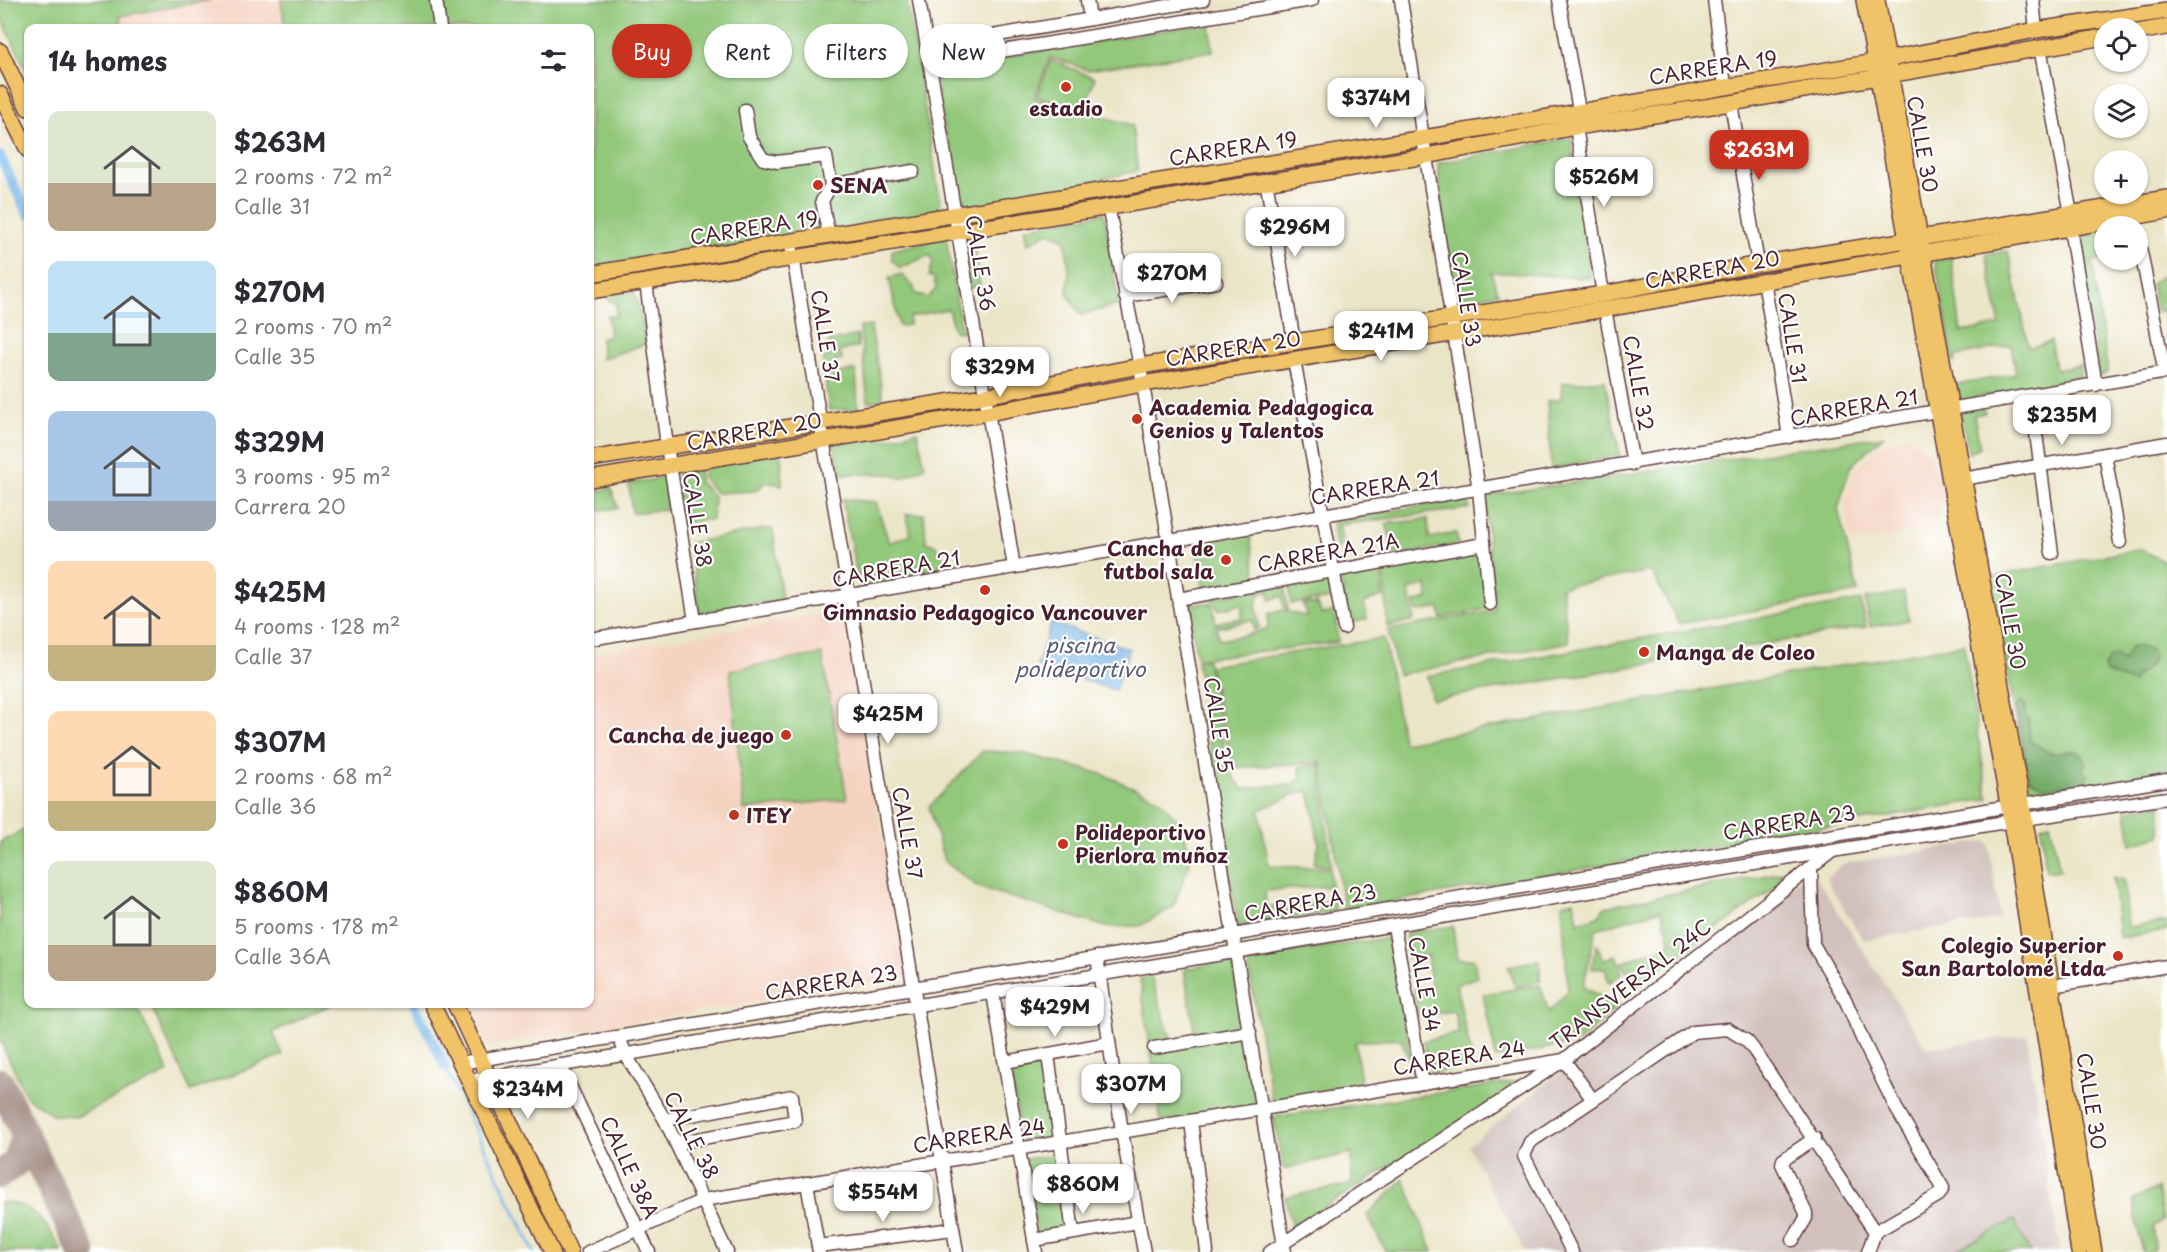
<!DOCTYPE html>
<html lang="en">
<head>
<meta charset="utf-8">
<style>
  body { margin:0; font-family:"Playpen Sans",sans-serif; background:#f7f7f7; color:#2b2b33; height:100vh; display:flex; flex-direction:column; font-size:22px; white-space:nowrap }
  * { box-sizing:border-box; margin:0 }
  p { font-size:20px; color:#7c7c81 }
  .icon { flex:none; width:33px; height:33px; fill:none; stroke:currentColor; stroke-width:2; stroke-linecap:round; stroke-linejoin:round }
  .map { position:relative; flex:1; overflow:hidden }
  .sheet { position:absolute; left:24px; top:24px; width:570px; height:984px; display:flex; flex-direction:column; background:#fff; border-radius:12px; box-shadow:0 2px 4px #0004 }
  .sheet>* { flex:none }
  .top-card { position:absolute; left:612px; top:24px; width:570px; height:54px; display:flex; gap:12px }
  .fabs { position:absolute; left:2094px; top:18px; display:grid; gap:12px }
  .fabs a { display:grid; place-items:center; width:54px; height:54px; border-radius:50%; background:#fff; box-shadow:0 2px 4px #0004; font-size:30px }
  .price { position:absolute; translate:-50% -51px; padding:0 14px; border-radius:12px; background:#fff; color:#222; font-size:20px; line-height:39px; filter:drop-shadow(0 2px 3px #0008) }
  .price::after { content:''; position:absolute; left:50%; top:36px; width:18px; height:14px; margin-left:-9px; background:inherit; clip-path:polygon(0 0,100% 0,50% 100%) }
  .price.current { background:#c8321e; color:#fff }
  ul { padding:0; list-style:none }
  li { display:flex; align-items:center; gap:18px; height:150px; padding:0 24px }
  li span { display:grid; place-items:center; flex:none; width:168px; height:120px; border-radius:12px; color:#555 }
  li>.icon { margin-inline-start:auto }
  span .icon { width:72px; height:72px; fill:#fffc; stroke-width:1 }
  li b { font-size:26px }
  h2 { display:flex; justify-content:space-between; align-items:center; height:72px; padding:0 24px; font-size:26px }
  .tag { padding:0 21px; border-radius:27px; background:#fff; box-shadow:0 2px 4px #0004; font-size:21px; line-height:54px }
  .tag.current { background:#c8321e; color:#fff }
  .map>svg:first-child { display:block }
  .built { fill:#f5d3c1 }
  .industrial { fill:#d1c0bc }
  .green { fill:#92c87a; stroke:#6e7452; stroke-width:1.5 }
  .forest { fill:#75ac6a; stroke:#60664a; stroke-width:1.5 }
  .water { fill:#72b4e7; stroke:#5e6a89; stroke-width:1.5 }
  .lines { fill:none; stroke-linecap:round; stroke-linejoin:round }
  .stream { stroke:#72b4e7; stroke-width:3 }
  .canal { stroke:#72b4e7; stroke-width:10 }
  .taxiway { stroke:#9a8279; stroke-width:28 }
  .minor-casing { stroke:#623d42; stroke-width:15 }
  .major-casing { stroke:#623d42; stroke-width:18 }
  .minor { stroke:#fff; stroke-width:12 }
  .major { stroke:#f1c369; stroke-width:15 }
  .poi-dot { fill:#c8321e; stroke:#fff; stroke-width:2 }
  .labels { text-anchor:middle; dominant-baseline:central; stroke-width:4.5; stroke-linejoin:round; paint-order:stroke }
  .street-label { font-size:20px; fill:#4a1f2b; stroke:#fff }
  .poi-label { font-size:20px; font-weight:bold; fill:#4a1f2b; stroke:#fff; text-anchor:start }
  .water-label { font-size:21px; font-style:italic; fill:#5a5b76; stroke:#fff }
</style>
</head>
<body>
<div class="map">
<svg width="2167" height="1252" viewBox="0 0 2167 1252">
  <rect width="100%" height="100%" fill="#fff"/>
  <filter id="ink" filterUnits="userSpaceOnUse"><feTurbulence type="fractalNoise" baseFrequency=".0167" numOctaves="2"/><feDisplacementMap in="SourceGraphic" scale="12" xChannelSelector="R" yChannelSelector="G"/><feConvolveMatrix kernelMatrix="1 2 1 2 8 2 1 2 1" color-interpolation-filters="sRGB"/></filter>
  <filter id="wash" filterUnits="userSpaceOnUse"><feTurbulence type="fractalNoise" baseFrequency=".008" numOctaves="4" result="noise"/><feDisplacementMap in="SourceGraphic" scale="24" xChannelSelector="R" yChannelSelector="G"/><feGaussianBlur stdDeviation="1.35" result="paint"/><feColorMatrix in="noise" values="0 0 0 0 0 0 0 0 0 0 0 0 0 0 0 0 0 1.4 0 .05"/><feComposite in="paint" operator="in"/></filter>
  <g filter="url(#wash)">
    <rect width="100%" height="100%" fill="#ebe5c7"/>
    <g class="built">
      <polygon points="0,0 427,0 432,28 28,28"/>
      <polygon points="1906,435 1930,453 1942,475 1943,502 1939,515 1928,531 1852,542 1845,503 1854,472 1879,446"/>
      <polygon points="842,610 907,977 484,1047 465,1004 590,1004 590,654"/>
    </g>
    <g class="industrial">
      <polygon points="1985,841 1989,844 2000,919 1863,940 1826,879 1842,864"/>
      <polygon points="1811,870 1926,1048 2027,1035 2060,1252 1525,1252 1468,1146"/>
    </g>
    <g class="green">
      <polygon points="0,0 211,0 120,16 123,28 28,28 28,74 0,15"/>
      <polygon points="281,0 907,0 942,212 590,270 590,28 285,28"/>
      <polygon points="1210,23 1213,51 1088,70 1050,57 1034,98 1057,104 1037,96 1051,60 1095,78 1083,111 1132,125 1138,171 957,211 934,68"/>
      <polygon points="1571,138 1590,278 1491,272 1498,293 1450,304 1438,163"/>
      <polygon points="1104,213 1119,305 1081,315 1067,293 1069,271 1065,239 1048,232 1028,244 1025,228"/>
      <polygon points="2104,232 2104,259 2092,261 2108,372 2099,377 2078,238"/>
      <polygon points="946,237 962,332 954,331 948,309 909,317 909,325 899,326 889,278 901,274 914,287 915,293 927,298 936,289 934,278 929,276 933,261 930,255 900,268 892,260 892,250"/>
      <polygon points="974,237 980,286 967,288 960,238"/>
      <polygon points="2008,251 2029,348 2051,341 2055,370 2080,365 2080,377 1960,401 1955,385 2016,374 2011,345 1957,356 1954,363 1935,261 1951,257 1961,332 2000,325 1986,254"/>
      <polygon points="2167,276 2167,311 2156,312 2151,284 2159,277"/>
      <polygon points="634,292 644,326 645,344 602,359 601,338 610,336 607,316 616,316 616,303 609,301 607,294"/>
      <polygon points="871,326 883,399 868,402 860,327"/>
      <polygon points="858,335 858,347 840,351 842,360 835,361 836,371 830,374 856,370 858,409 829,410 823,360 829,356 829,342"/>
      <polygon points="1605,380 1620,455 1551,469 1547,401 1561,399 1562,383"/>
      <polygon points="1982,407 1985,413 1974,415 1980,447 1969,453 1960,411"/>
      <polygon points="917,431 925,467 901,478 891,474 839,474 834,439 869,432 879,441"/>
      <polygon points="1883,436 1850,467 1838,509 1858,592 1679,624 1651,571 1561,587 1569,642 1398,675 1388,630 1494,611 1484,496"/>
      <polygon points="781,447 782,485 766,482 755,491 716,493 703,479 704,464"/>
      <polygon points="700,466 699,482 714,497 712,519 682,524 676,470"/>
      <polygon points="666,477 668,509 632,513 629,484"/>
      <polygon points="611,488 618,508 590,511 590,493"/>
      <polygon points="1467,498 1470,508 1339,525 1343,545 1337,551 1332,521"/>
      <polygon points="842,499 876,502 889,543 911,534 906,514 924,514 926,542 937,546 946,564 904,579 859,587"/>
      <polygon points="1428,519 1429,538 1456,533 1458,544 1396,556 1386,524"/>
      <polygon points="763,529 773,529 782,600 699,613 690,543"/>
      <polygon points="1250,533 1256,578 1203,587 1195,542"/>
      <polygon points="2140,549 2167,563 2167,773 2030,793 1990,577"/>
      <polygon points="1483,554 1490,608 1441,618 1440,608 1416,612 1414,602 1428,599 1427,585 1409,590 1414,620 1387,627 1384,567"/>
      <polygon points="1382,570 1383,596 1364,603 1367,619 1348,624 1341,579"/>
      <polygon points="1329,580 1331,599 1291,604 1289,584"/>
      <polygon points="1284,584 1288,610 1284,607 1282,596 1270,600 1268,590 1260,593 1256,604 1259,627 1254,630 1252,620 1219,627 1218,622 1242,618 1242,604 1218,610 1212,598"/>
      <polygon points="1904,592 1909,620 1870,627 1865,599"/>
      <polygon points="1861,600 1866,627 1432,700 1427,676"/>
      <polygon points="1212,603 1219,640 1247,635 1268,628 1268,614 1283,610 1307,617 1303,604 1317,604 1322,614 1335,611 1338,642 1197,659 1188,604"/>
      <polygon points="1384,638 1403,743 1964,644 1988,799 1344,910 1321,762 1233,768 1209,666"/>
      <polygon points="822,654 847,799 744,810 730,670"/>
      <polygon points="1207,659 1228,768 1242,789 1290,784 1291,796 1259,810 1269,866 1330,868 1331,886 1265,891 1266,907 1334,901 1335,911 1238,927 1197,661"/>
      <polygon points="983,751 1022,753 1102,774 1158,798 1184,827 1190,862 1173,907 1140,926 1106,927 978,887 944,861 929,807"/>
      <polygon points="1320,764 1331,866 1314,864 1319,844 1309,790 1294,795 1293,782 1301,780 1299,767"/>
      <polygon points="2161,804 2160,836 2131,844 2126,810"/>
      <polygon points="2050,823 2060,871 2046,871 2041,826"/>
      <polygon points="28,828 28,1004 135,1004 169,1072 76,1117 53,1115 27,1097 0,1040 0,842"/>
      <polygon points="1803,868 1636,986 1621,963 1671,943 1661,910 1596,929 1583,987 1618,1005 1579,1042 1496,1058 1483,994 1540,985 1549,1012 1568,991 1562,904 1574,901 1578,922 1598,916 1605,907"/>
      <polygon points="2113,877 2124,880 2128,927 2167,922 2167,930 2119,938"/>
      <polygon points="1453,926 1457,959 1474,959 1477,977 1456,985 1473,1064 1432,1073 1423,1041 1459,1033 1454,1011 1417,1016 1413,989 1431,987 1427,956 1407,958 1406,933"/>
      <polygon points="1389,938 1415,1076 1401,1039 1355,1042 1361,1083 1272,1101 1247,958"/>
      <polygon points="1597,944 1603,960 1616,955 1622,973 1609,983 1605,968 1591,969"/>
      <polygon points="1232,960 1256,1106 1161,1122 1140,979 1151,977 1172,1042 1195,1034 1184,969"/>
      <polygon points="1539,960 1541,981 1515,987 1508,966"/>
      <polygon points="150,1004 332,1004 273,1032 283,1055 191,1091"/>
      <polygon points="1041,1062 1055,1138 1023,1144 1009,1068"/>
      <polygon points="1529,1080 1292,1227 1285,1197 1352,1184 1351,1153 1284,1169 1273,1117"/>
      <polygon points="1056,1154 1068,1232 1037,1237 1025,1159"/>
      <polygon points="1404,1179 1433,1252 1386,1252 1367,1215"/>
      <polygon points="2157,1188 2163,1221 2153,1226 2154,1252 2142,1252 2133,1201"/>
      <path d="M 0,1202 C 34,1203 48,1223 62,1252 L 0,1252 Z"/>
      <polygon points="2014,1220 2030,1252 1952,1252"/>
    </g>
    <g class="forest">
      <polygon points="2137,646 2151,650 2154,657 2149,667 2138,674 2133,683 2106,673 2104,667 2109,657 2116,656 2123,661 2130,648"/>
      <path d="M 2021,701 L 2026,705 L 2024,715 L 2028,719 L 2030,742 C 2038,743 2043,751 2052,753 C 2065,756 2078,742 2086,761 L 2083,770 L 2088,775 L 2084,783 L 2045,787 L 2030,780 C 2023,756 2024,730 2015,708 Z"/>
    </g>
    <polygon class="water" points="1051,623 1130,649 1115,690 1037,666"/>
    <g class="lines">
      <polyline class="stream" points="446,1068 534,1252"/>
      <g class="canal">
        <polyline points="0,156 28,215"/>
        <polyline points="414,1004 446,1068"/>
      </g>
      <g class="taxiway">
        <polyline points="0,1082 82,1252"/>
        <polyline points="0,1175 17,1162 25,1133"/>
      </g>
    </g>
  </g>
  <g filter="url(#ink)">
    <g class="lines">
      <g class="minor-casing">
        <g id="minor">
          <polyline points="436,0 440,28"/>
          <polyline points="919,0 1014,567"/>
          <polyline points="1087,0 1090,19"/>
          <polyline points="1401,0 1479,490 1490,604"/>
          <polyline points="1559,0 1579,110"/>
          <polyline points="1714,0 1725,86"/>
          <polyline points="2033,0 2036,30"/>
          <polyline points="927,47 1203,0"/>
          <polyline points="2040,47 2071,214"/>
          <polyline points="929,63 1312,0"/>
          <polyline points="1731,103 1758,264"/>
          <polyline points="745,110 749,137 763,159 777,162 826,156 831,185 822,201 829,236"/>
          <polyline points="1576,127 1603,294"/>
          <polyline points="1266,180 1294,341"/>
          <polyline points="831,185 913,171"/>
          <polyline points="1108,206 1140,366 1285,1252"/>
          <polyline points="2070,228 2096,385"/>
          <polyline points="2138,237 2165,373"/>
          <polyline points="792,250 957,1252"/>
          <polyline points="1764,280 1789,437"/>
          <polyline points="646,282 667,446 695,621"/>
          <polyline points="1125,296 1216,282"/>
          <polyline points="1605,309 1633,464"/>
          <polyline points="1294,360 1344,628"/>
          <polyline points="2031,396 2052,553"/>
          <polyline points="2105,454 2120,542"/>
          <polyline points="1963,479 2167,443"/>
          <polyline points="1178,599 1484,544"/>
          <polyline points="590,639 2167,372"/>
          <polyline points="1394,927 1423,1083"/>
          <polyline points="1097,957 1122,1132 1144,1252"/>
          <polyline points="2052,986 2167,966"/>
          <polyline points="993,993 1036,1252"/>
          <polyline points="619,1037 626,1055 665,1120 727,1252"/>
          <polyline points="1154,1048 1250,1032"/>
          <polyline points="1048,1055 1073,1232"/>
          <polyline points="1005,1062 1109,1043"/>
          <polyline points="460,1063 2167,780"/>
          <polyline points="560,1065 649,1252"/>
          <polyline points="468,1081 2011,821 2167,798"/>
          <polyline points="665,1120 792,1096 795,1121 676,1143"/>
          <polyline points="1191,1121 1207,1252"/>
          <polyline points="807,1183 819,1252"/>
          <polyline points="1034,1240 1138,1222"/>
          <polyline points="1793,1240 1806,1218 1806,1213 1782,1164 1783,1160 1815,1138"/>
          <polyline points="818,1246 953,1229"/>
          <polyline points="588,1252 703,1200 1564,1060 1593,1100 1693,1032 1728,1029 1747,1041 1754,1050 1875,1232 1939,1195 1943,1188 1896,1108 1864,1043 1845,999 1813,944 1811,870"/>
          <polyline points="1270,1252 1564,1060 1830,853"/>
          <polyline points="1572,1252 1524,1156 1530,1142 1593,1100"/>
          <polyline points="1868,1252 1875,1232"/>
        </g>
      </g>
      <g class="major-casing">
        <g id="major">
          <polyline points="1864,0 2011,821 2079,1252"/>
          <polyline points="1877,0 2022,802 2094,1252"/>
          <polyline points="2138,32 2167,27"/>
          <polyline points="0,51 28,108"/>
          <polyline points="0,94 28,150"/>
          <polyline points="590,274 1424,138 1874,62 2036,30 2167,11"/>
          <polyline points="590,291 1426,156 1576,127 1731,103 2104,37"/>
          <polyline points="590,459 984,396 1140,366 1603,294 1758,264 2167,198"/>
          <polyline points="590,479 987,413 1143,384 1605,309 2167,211"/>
          <polyline points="432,1004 552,1252"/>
          <polyline points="455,1004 570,1252"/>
        </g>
      </g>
      <use href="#minor" class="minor"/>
      <use href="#major" class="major"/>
    </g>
  </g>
  <g class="poi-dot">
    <circle cx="1066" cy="87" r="6"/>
    <circle cx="818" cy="185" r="6"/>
    <circle cx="1137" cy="419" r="6"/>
    <circle cx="1226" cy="560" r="6"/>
    <circle cx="985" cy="590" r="6"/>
    <circle cx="1644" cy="652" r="6"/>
    <circle cx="786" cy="735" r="6"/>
    <circle cx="734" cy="815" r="6"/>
    <circle cx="1063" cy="844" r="6"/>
    <circle cx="2118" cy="956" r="6"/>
  </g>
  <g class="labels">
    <g class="street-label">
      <text transform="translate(1713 67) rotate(-9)">CARRERA 19</text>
      <text transform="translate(1923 144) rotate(80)">CALLE 30</text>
      <text transform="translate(1233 148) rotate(-9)">CARRERA 19</text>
      <text transform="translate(754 227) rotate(-9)">CARRERA 19</text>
      <text transform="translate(981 263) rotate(81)">CALLE 36</text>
      <text transform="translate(1712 269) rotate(-10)">CARRERA 20</text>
      <text transform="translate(1467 299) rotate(81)">CALLE 33</text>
      <text transform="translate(826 336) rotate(81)">CALLE 37</text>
      <text transform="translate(1793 338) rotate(81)">CALLE 31</text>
      <text transform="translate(1233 348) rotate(-9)">CARRERA 20</text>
      <text transform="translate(1639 383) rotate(80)">CALLE 32</text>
      <text transform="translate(1854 407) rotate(-10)">CARRERA 21</text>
      <text transform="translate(754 431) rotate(-10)">CARRERA 20</text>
      <text transform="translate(1375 487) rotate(-9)">CARRERA 21</text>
      <text transform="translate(698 520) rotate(81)">CALLE 38</text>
      <text transform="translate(1328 552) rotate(-10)">CARRERA 21A</text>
      <text transform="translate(896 568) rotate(-10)">CARRERA 21</text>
      <text transform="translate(2011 621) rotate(80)">CALLE 30</text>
      <text transform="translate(1219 725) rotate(81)">CALLE 35</text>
      <text transform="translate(1789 822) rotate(-9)">CARRERA 23</text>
      <text transform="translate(908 833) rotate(80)">CALLE 37</text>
      <text transform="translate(1310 902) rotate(-10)">CARRERA 23</text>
      <text transform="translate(831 982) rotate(-9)">CARRERA 23</text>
      <text transform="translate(1425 984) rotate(79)">CALLE 34</text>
      <text transform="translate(1630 984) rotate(-38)">TRANSVERSAL 24C</text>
      <text transform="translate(1459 1057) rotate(-9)">CARRERA 24</text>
      <text transform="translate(2092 1101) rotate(81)">CALLE 30</text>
      <text transform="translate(692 1135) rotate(63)">CALLE 38</text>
      <text transform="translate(979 1135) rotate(-9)">CARRERA 24</text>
      <text transform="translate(630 1167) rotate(65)">CALLE 38A</text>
    </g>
    <g class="poi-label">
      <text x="1066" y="108" text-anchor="middle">estadio</text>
      <text x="830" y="185">SENA</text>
      <text x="1149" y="407">Academia Pedagogica<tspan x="1149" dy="23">Genios y Talentos</tspan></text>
      <text x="1214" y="548" text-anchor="end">Cancha de<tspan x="1214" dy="23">futbol sala</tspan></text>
      <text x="985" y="612" text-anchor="middle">Gimnasio Pedagogico Vancouver</text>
      <text x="1656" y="652">Manga de Coleo</text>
      <text x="774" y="735" text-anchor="end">Cancha de juego</text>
      <text x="746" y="815">ITEY</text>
      <text x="1075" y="832">Polideportivo<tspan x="1075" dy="23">Pierlora muñoz</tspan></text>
      <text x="2106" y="945" text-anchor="end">Colegio Superior<tspan x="2106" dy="23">San Bartolomé Ltda</tspan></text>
    </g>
    <g class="water-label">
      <text x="1080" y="644">piscina<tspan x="1080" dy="24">polideportivo</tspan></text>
    </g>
  </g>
</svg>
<div class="fabs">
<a><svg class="icon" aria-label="locate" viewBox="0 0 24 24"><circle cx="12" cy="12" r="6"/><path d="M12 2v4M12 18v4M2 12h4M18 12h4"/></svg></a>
<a><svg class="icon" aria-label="layers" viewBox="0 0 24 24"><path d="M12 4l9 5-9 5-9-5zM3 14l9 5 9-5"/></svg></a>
<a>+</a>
<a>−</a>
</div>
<b class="price" style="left:1376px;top:129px">$374M</b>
<b class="price current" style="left:1759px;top:181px">$263M</b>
<b class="price" style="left:1604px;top:208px">$526M</b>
<b class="price" style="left:1295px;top:258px">$296M</b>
<b class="price" style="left:1172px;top:304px">$270M</b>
<b class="price" style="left:1381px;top:362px">$241M</b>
<b class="price" style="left:1000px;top:398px">$329M</b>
<b class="price" style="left:2062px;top:446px">$235M</b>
<b class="price" style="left:888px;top:745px">$425M</b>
<b class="price" style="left:1055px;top:1038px">$429M</b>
<b class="price" style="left:1131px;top:1115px">$307M</b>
<b class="price" style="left:528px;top:1120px">$234M</b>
<b class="price" style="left:1083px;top:1215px">$860M</b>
<b class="price" style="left:883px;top:1223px">$554M</b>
<div class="top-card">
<a class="tag current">Buy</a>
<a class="tag">Rent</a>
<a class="tag">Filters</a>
<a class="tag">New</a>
</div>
<section class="sheet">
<h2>14 homes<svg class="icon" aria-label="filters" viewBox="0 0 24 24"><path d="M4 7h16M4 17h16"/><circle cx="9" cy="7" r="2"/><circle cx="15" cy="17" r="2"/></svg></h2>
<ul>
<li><span style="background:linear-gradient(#dfe7d0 60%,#b9a48a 0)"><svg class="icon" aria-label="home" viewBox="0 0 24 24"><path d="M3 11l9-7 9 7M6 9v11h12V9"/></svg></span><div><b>$263M</b><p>2 rooms · 72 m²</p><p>Calle 31</p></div></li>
<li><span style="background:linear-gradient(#bfe0f5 60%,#7fa58c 0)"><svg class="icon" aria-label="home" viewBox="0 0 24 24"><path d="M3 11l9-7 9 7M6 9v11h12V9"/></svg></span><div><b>$270M</b><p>2 rooms · 70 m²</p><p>Calle 35</p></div></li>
<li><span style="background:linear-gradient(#a9c7e8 75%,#9aa5b1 0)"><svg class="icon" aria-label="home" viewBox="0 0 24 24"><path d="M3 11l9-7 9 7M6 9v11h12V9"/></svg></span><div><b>$329M</b><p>3 rooms · 95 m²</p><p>Carrera 20</p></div></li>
<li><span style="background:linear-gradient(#ffd9b3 70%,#c2b280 0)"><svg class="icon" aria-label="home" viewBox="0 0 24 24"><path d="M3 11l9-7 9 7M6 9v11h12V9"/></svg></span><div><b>$425M</b><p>4 rooms · 128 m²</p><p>Calle 37</p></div></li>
<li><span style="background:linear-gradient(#ffd9b3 75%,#c2b280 0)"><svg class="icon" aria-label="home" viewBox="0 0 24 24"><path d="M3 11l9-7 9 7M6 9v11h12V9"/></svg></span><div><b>$307M</b><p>2 rooms · 68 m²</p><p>Calle 36</p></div></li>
<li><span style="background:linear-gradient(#dfe7d0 70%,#b9a48a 0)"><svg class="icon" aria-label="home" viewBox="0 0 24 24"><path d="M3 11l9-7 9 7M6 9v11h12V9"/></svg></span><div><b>$860M</b><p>5 rooms · 178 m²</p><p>Calle 36A</p></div></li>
</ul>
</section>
</div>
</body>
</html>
